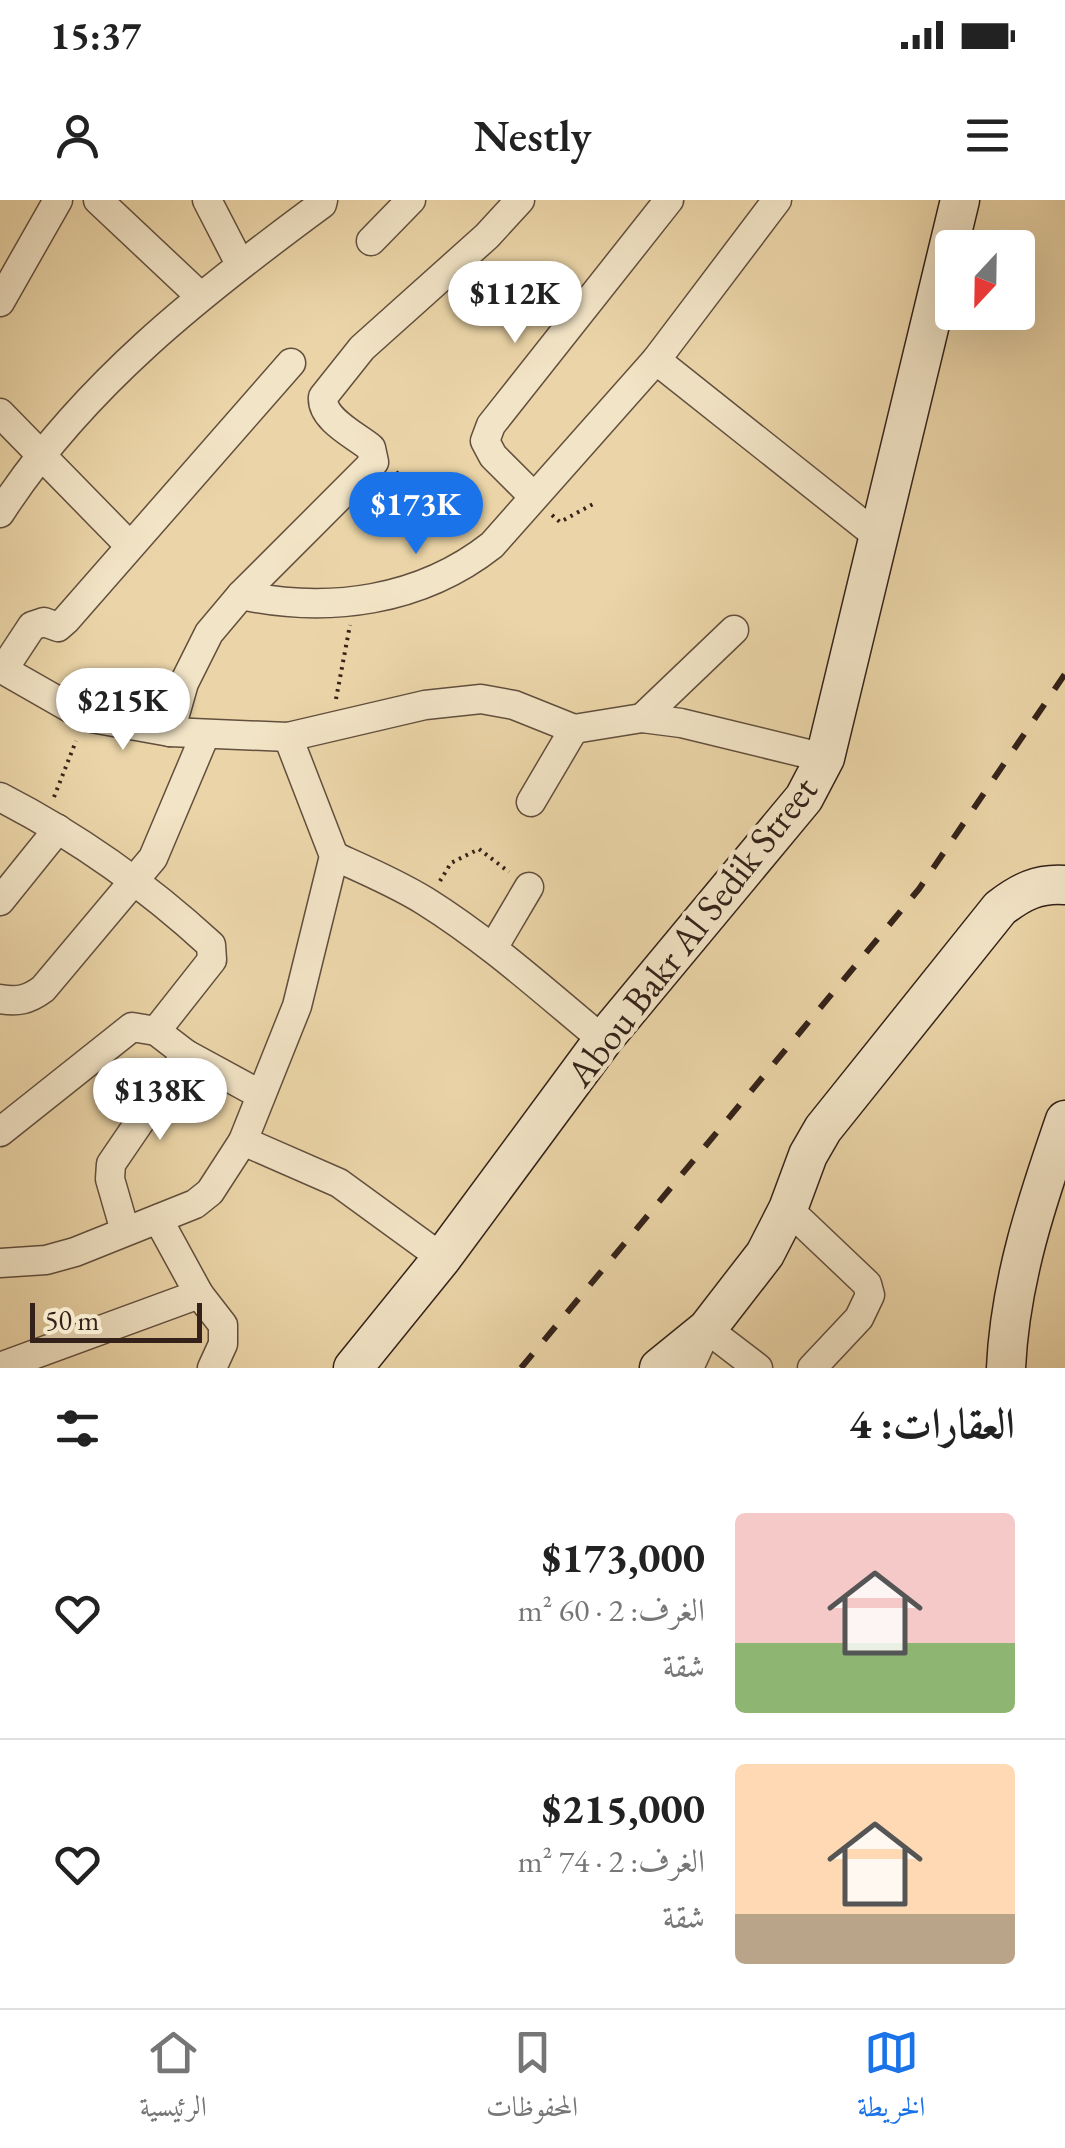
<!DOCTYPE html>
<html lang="ar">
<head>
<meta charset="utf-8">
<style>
  body { margin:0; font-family:"EB Garamond",Amiri,serif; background:#f2f2f2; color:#222; direction:rtl; height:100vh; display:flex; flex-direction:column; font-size:38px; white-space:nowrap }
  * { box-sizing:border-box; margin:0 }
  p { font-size:32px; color:#767676 }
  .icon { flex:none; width:55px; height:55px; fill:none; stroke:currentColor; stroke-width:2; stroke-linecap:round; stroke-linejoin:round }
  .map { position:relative; height:1168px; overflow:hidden; direction:ltr }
  .side { display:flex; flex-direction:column; background:#fff; flex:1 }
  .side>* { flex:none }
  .needle { width:65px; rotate:202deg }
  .tools { position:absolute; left:935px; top:30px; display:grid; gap:20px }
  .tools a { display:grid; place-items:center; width:100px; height:100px; border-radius:10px; background:#fff; box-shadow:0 10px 40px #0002; font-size:50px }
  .scale { position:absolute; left:30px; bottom:25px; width:172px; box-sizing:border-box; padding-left:10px; border:5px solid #34221a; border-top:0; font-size:28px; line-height:35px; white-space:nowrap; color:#34221a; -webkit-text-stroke:8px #f2e4c6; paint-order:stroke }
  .price { position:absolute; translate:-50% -85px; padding:0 22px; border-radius:35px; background:#fff; color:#222; font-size:32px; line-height:65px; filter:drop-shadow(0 2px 5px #0008) }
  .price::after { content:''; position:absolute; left:50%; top:60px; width:30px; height:22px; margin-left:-15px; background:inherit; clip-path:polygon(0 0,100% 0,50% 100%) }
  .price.current { background:#1a73e8; color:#fff }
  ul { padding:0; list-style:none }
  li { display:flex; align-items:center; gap:30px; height:250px; padding:0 50px }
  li+li { border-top:2px solid #e0e0e0 }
  li span { display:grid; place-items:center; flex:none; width:280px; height:200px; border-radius:10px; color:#555 }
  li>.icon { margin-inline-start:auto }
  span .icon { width:120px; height:120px; fill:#fffc; stroke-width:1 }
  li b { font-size:42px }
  h2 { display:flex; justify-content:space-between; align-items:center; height:120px; padding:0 50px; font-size:42px }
  .status { display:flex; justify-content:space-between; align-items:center; height:70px; padding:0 50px; background:#fff; direction:ltr }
  .status svg { height:28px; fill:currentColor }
  header { display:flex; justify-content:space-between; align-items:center; height:130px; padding:0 50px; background:#fff; font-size:45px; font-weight:600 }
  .tabs { display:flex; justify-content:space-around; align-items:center; height:140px; border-top:2px solid #e0e0e0; background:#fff; font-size:28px; color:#767676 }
  .tabs a { display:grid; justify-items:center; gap:5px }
  .tabs .current { color:#1a73e8 }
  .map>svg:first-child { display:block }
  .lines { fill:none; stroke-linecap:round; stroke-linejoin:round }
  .street-casing { stroke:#624f3e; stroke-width:31 }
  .secondary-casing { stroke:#34221a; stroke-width:41 }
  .path { stroke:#34221a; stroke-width:4; stroke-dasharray:2.5 5; stroke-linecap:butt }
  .street { stroke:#f2e4c6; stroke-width:28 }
  .secondary { stroke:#f2e4c6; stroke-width:38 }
  .rail { stroke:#34221a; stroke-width:6; stroke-dasharray:18 18; stroke-linecap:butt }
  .labels { text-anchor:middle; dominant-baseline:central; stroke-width:9; stroke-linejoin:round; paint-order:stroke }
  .street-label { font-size:38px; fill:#34221a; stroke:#f2e4c6 }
</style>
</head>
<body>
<div class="status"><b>15:37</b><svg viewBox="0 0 49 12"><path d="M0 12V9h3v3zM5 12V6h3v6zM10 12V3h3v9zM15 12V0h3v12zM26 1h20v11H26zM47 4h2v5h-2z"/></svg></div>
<header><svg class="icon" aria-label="menu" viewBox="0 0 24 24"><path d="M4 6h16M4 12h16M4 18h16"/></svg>Nestly<svg class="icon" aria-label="person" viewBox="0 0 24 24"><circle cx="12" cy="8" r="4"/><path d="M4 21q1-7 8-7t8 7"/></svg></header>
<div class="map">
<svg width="1065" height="1168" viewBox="0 0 1065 1168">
  <rect width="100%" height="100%" fill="#ebd5a8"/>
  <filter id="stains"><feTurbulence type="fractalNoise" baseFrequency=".002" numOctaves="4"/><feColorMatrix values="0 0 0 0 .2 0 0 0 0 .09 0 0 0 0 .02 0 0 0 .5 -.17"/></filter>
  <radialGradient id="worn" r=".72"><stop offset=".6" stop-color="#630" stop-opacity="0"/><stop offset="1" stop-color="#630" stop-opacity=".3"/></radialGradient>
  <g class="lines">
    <g class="street-casing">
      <g id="street">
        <polyline points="98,0 200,96"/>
        <polyline points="207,0 240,64"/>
        <polyline points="371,41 411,0"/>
        <polyline points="0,102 58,0"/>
        <polyline points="656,160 880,338"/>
        <polyline points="0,213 130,346"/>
        <polyline points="533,296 493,256 485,241 491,225 669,0"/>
        <path d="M 0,313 C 82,186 201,93 322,4 L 323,0"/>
        <path d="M 241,395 C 329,414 421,401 492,345 L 656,160 L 777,0"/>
        <polyline points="0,468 86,517 170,532 288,537 425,505 481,499 514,505 574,529 642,518 681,523 825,558"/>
        <polyline points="3,470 32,426 44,422 58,427 66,420 291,163"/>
        <polyline points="642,518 734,430"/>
        <path d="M 170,532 L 184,483 L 209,433 L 241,395 L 374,262 L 371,248 C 355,235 321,219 323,197 L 362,148 L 487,36 L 520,0"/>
        <path d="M 0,597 C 76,636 148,687 211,745 L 212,760 L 156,831"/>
        <polyline points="531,602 574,529"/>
        <path d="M 334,656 C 365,670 396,683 425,701 C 489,741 545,792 603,840"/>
        <polyline points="0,701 58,629"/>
        <polyline points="493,748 529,687"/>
        <path d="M 0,799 C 18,802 28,800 43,789 L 153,658 L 205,535"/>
        <polyline points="0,932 132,827 156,831 186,854 261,895"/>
        <polyline points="243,941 339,983 442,1058"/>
        <polyline points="788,1009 867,1084 870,1095 859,1118 812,1168"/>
        <polyline points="158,1019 199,1094 223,1125 223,1144 212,1168"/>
        <polyline points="125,1031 110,979 111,964 186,854"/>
        <polyline points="0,1063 46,1060 75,1052 195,1004 210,992 243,941 297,806 334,656 288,537"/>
        <polyline points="0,1167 199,1094"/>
        <polyline points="689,1168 707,1129 758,1168"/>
      </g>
    </g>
    <g class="secondary-casing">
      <g id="secondary">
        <polyline points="353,1168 442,1058 603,840 804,598 825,558 960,0"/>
        <path d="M 659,1168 L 707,1129 L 765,1054 L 788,1009 L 808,955 L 823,929 L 1000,708 C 1021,692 1038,683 1065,685"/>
        <path d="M 1006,1168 C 1010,1081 1037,1001 1065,920"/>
      </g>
    </g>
    <g class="path">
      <polyline points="396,272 472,330"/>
      <polyline points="552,315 560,322 595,303"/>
      <polyline points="336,499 350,425"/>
      <polyline points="54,597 76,541"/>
      <polyline points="440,681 451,663 479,649 509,672"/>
    </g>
    <use href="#street" class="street"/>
    <use href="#secondary" class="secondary"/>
    <polyline class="rail" points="521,1168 919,689 1065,474"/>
  </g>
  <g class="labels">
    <g class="street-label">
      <text transform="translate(691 731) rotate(-52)">Abou Bakr Al Sedik Street</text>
    </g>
  </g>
  <rect width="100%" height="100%" filter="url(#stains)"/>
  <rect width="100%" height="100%" fill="url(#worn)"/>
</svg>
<div class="tools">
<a><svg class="needle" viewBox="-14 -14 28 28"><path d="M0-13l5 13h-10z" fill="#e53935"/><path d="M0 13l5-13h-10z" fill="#767676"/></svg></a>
</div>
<div class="scale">50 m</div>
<b class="price" style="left:515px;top:146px">$112K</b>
<b class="price current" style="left:416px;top:357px">$173K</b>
<b class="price" style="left:123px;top:553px">$215K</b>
<b class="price" style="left:160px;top:943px">$138K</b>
</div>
<section class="side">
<h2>العقارات: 4<svg class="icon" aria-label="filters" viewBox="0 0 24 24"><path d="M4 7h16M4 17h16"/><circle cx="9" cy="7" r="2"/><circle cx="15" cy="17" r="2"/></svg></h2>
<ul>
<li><span style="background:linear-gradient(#f6c9c9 65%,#8fb573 0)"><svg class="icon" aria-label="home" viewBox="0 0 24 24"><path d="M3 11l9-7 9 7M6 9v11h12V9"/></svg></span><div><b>$173,000</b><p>الغرف: 2 · 60 m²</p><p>شقة</p></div><svg class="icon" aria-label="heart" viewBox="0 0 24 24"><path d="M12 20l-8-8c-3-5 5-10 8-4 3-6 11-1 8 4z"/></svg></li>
<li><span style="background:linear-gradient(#ffd9b3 75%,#b9a48a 0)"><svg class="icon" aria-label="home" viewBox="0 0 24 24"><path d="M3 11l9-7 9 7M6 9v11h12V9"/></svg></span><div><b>$215,000</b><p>الغرف: 2 · 74 m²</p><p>شقة</p></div><svg class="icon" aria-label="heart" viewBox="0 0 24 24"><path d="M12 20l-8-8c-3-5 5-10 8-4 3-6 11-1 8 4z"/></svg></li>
</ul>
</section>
<nav class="tabs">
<a class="current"><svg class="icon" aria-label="map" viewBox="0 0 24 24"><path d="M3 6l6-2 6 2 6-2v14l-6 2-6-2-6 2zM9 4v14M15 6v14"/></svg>الخريطة</a>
<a><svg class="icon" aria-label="saved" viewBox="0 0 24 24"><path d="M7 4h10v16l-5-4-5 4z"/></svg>المحفوظات</a>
<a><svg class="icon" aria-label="home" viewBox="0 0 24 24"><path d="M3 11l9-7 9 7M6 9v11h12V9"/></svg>الرئيسية</a>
</nav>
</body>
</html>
